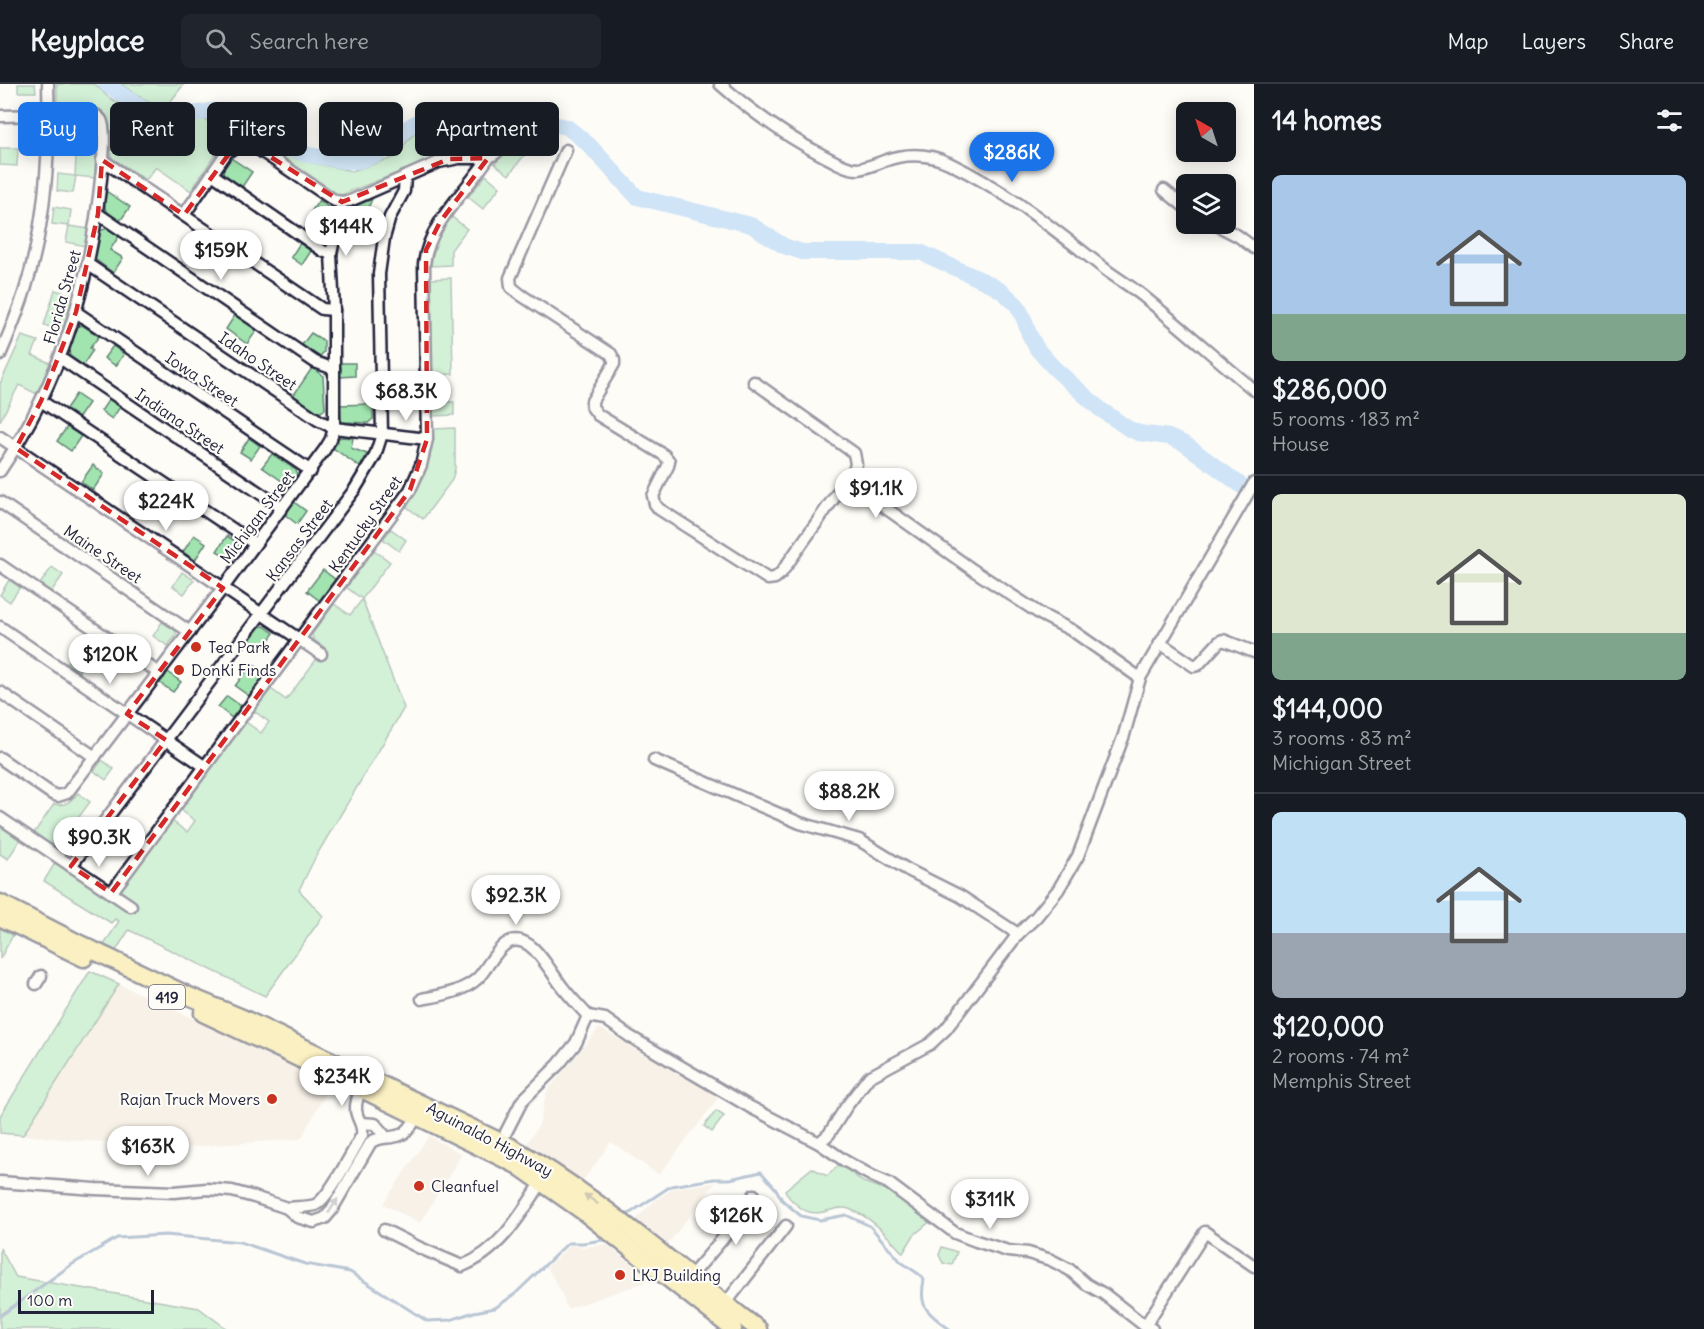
<!DOCTYPE html>
<html lang="en">
<head>
<meta charset="utf-8">
<style>
  body { margin:0; font-family:Delius,sans-serif; background:#20242c; color:#f1f3f6; height:100vh; display:flex; flex-direction:column; font-size:22px; white-space:nowrap }
  * { box-sizing:border-box; margin:0 }
  p { font-size:20px; color:#9ea1a6 }
  .icon { flex:none; width:33px; height:33px; fill:none; stroke:currentColor; stroke-width:2; stroke-linecap:round; stroke-linejoin:round }
  .map { position:relative; flex:1; overflow:hidden }
  .panel { display:flex; flex-direction:column; background:#171b24; width:450px }
  .panel>* { flex:none }
  .top-card { position:absolute; left:18px; top:18px; width:570px; height:54px; display:flex; gap:12px }
  .needle { width:39px; rotate:321deg }
  .controls { position:absolute; left:1176px; top:18px; display:grid; gap:12px }
  .controls a { display:grid; place-items:center; width:60px; height:60px; border-radius:9px; background:#171b24; box-shadow:0 3px 15px #0003; font-size:30px }
  .scale { position:absolute; left:18px; bottom:15px; width:136px; box-sizing:border-box; padding-left:6px; border:3px solid #22223b; border-top:0; font-size:16px; line-height:21px; white-space:nowrap; color:#22223b; -webkit-text-stroke:4px #fdfcf7; paint-order:stroke }
  .price { position:absolute; translate:-50% -51px; padding:0 14px; border-radius:21px; background:#fff; color:#222; font-size:20px; line-height:39px; filter:drop-shadow(0 2px 3px #0008) }
  .price::after { content:''; position:absolute; left:50%; top:36px; width:18px; height:14px; margin-left:-9px; background:inherit; clip-path:polygon(0 0,100% 0,50% 100%) }
  .price.current { background:#1a73e8; color:#fff }
  ul { padding:0; list-style:none }
  li { display:grid; align-content:center; gap:12px; height:318px; padding:0 18px }
  li+li { border-top:2px solid #363941 }
  li span { display:grid; place-items:center; height:186px; border-radius:9px; color:#555 }
  li>.icon { margin-inline-start:auto }
  span .icon { width:108px; height:108px; fill:#fffc; stroke-width:1 }
  li b { font-size:26px }
  h2 { display:flex; justify-content:space-between; align-items:center; height:72px; padding:0 18px; font-size:26px }
  .pill { padding:0 21px; border-radius:9px; background:#171b24; box-shadow:0 3px 15px #0003; font-size:21px; line-height:54px }
  .pill.current { background:#1a73e8; color:#fff }
  header { display:flex; align-items:center; gap:36px; box-sizing:border-box; height:84px; padding:0 30px; background:#171b24; border-bottom:2px solid #363941 }
  header strong { font-size:28px }
  nav { display:flex; gap:33px; margin-inline-start:auto; font-size:21px }
  .search { width:420px; height:54px; background:#20242c; display:flex; align-items:center; gap:15px; box-sizing:border-box; padding:0 21px; border-radius:9px; color:#9ea1a6; font-size:22px }
  main { display:flex; flex:1; min-height:0 }
  .map>svg:first-child { display:block }
  .built { fill:#f0e5d5 }
  .green { fill:#a1e4af; stroke:#628375; stroke-width:1.5 }
  .lines { fill:none; stroke-linecap:round; stroke-linejoin:round }
  .stream { stroke:#6885a9; stroke-width:3 }
  .river { stroke:#97c7f3; stroke-width:16 }
  .minor-casing { stroke:#22223b; stroke-width:15 }
  .primary-casing { stroke:#22223b; stroke-width:21 }
  .minor { stroke:#fdfcf7; stroke-width:10 }
  .primary { stroke:#f5e382; stroke-width:16 }
  .oneway { fill:#968c62 }
  .oneway2 { fill:#9a9aa2 }
  .marked { fill:none; stroke:#d62828; stroke-width:4.5; stroke-dasharray:12 8; stroke-linejoin:round }
  .poi-dot { fill:#c8321e; stroke:#fdfcf7; stroke-width:2 }
  .labels { text-anchor:middle; dominant-baseline:central; stroke-width:4.5; stroke-linejoin:round; paint-order:stroke }
  .shield { fill:#fdfcf7; stroke:#646373; stroke-width:1.5 }
  .shield-label { font-size:15px; font-weight:bold; fill:#22223b }
  .street-label { font-size:16px; fill:#22223b; stroke:#fdfcf7 }
  .poi-label { font-size:16px; fill:#22223b; stroke:#fdfcf7; text-anchor:start }
</style>
</head>
<body>
<header>
<strong>Keyplace</strong>
<div class="search"><svg class="icon" aria-label="search" viewBox="0 0 24 24"><circle cx="10" cy="10" r="6"/><path d="M15 15l6 6"/></svg>Search here</div>
<nav><a>Map</a><a>Layers</a><a>Share</a></nav>
</header>
<main>
<div class="map">
<svg width="1254" height="1245" viewBox="0 0 1254 1245">
  <rect width="100%" height="100%" fill="#fdfcf7"/>
  <filter id="ink" filterUnits="userSpaceOnUse"><feTurbulence type="fractalNoise" baseFrequency=".0167" numOctaves="2"/><feDisplacementMap in="SourceGraphic" scale="12" xChannelSelector="R" yChannelSelector="G"/><feConvolveMatrix kernelMatrix="1 2 1 2 8 2 1 2 1" color-interpolation-filters="sRGB"/></filter>
  <g filter="url(#ink)">
    <g class="built">
      <polygon points="119,900 331,999 301,1055 189,1063 71,1056 23,1051"/>
      <polygon points="599,944 720,1012 659,1091 611,1058 583,1097 527,1059 539,1041 547,1007"/>
      <polygon points="429,1052 462,1070 420,1139 383,1120"/>
      <polygon points="715,1099 668,1160 636,1135 653,1118 673,1104"/>
      <polygon points="606,1160 652,1196 567,1225 561,1208 547,1183 570,1161 585,1163"/>
    </g>
    <g class="green">
      <polygon points="18,0 35,0 36,8 18,8"/>
      <path d="M 57,0 L 95,0 L 108,13 L 162,46 L 203,35 L 210,38 L 230,55 L 218,66 L 191,107 L 156,83 L 146,96 L 112,74 C 109,66 111,59 110,50 C 110,15 87,24 61,24 L 57,19 Z"/>
      <polygon points="120,0 184,0 167,22 158,24"/>
      <polygon points="91,36 96,40 95,94 76,92 73,109 57,107 58,90 75,92 78,37"/>
      <path d="M 428,43 L 440,72 L 341,111 L 338,110 L 258,56 L 309,78 L 352,87 L 399,72 C 404,57 413,48 428,43 Z"/>
      <polygon points="478,45 478,66 453,67 453,46"/>
      <polygon points="512,59 526,69 509,91 495,80"/>
      <polygon points="0,64 18,64 17,82 0,81"/>
      <polygon points="231,74 252,88 242,103 224,91 223,86"/>
      <polygon points="486,91 500,103 483,125 468,113"/>
      <path d="M 106,107 L 130,123 L 120,137 C 103,125 103,128 106,107 Z"/>
      <path d="M 372,115 L 362,138 L 347,133 C 351,121 361,120 372,115 Z"/>
      <path d="M 319,116 C 332,125 332,125 329,140 L 311,128 Z"/>
      <polygon points="54,123 71,126 69,142 89,145 86,162 66,158 69,142 52,140"/>
      <path d="M 452,133 L 467,145 L 451,166 L 451,181 L 431,182 C 433,160 438,150 452,133 Z"/>
      <polygon points="108,144 119,152 110,166 123,174 113,189 95,175 99,147"/>
      <polygon points="300,159 311,167 302,181 291,173"/>
      <polygon points="451,194 453,290 433,291 431,195"/>
      <polygon points="55,206 73,211 62,247 44,241"/>
      <polygon points="235,231 257,246 247,260 226,245"/>
      <polygon points="82,241 99,252 90,264 93,266 83,281 70,272 69,268 77,243"/>
      <polygon points="311,249 324,257 324,268 320,272 314,271 301,262"/>
      <polygon points="22,252 38,257 32,271 50,279 37,310 19,301 0,337 0,300"/>
      <polygon points="113,262 124,270 116,282 104,274"/>
      <polygon points="340,279 355,279 355,292 340,293"/>
      <polygon points="312,284 323,292 325,325 321,328 315,328 293,312"/>
      <polygon points="76,310 89,319 78,335 65,326"/>
      <polygon points="109,315 120,323 112,335 101,327"/>
      <polygon points="433,318 454,318 454,331 433,332"/>
      <polygon points="373,320 373,335 368,339 342,338 341,335 340,321"/>
      <polygon points="67,343 81,352 71,367 57,357"/>
      <path d="M 455,344 L 455,385 L 452,396 L 423,435 L 407,423 C 423,399 433,374 433,345 Z"/>
      <polygon points="342,353 353,354 351,364 367,370 360,383 333,364 338,354"/>
      <polygon points="249,354 260,362 251,375 240,368"/>
      <polygon points="272,370 296,386 297,391 289,402 262,383"/>
      <polygon points="93,381 104,390 93,406 81,398"/>
      <polygon points="294,418 306,427 297,440 284,430"/>
      <polygon points="391,445 406,456 399,467 383,455"/>
      <polygon points="194,451 206,459 195,476 183,468"/>
      <polygon points="227,452 238,459 240,464 232,476 217,467"/>
      <polygon points="374,466 390,478 362,515 404,624 316,772 299,806 323,832 265,912 129,846 115,868 104,861 119,837 115,835 111,839 44,797 55,779 127,827 134,818 123,810 121,804 172,737 187,748 195,737 180,725 246,638 261,649 269,638 254,627 271,605 286,616 325,564 313,555 312,550 334,520 350,531 361,517 362,515 346,503"/>
      <polygon points="52,483 63,491 51,508 40,500"/>
      <polygon points="323,486 336,496 320,517 307,507"/>
      <polygon points="182,488 194,496 184,510 173,502"/>
      <polygon points="9,496 20,503 10,518 0,511"/>
      <polygon points="162,538 176,547 176,551 168,562 153,552"/>
      <polygon points="264,542 274,549 261,567 248,557 258,543"/>
      <polygon points="78,564 89,572 79,587 67,579"/>
      <polygon points="252,579 265,590 249,612 235,602"/>
      <polygon points="168,588 181,598 173,608 160,599"/>
      <polygon points="227,612 241,622 232,634 218,623"/>
      <polygon points="102,676 114,685 106,696 94,687"/>
      <path d="M 78,709 L 90,718 L 56,764 L 34,749 L 54,720 C 65,723 71,717 78,709 Z"/>
      <polygon points="0,742 20,756 8,775 0,770"/>
      <polygon points="0,844 13,851 0,875"/>
      <polygon points="90,887 119,900 23,1051 0,1049 0,1032"/>
      <polygon points="716,1027 724,1032 712,1048 704,1042"/>
      <path d="M 840,1080 L 863,1098 L 892,1108 L 932,1136 L 914,1151 L 903,1169 C 886,1151 874,1134 849,1125 C 833,1119 817,1140 796,1120 C 791,1116 787,1112 785,1106 L 812,1084 L 827,1092 Z"/>
      <polygon points="942,1163 957,1168 952,1181 943,1179 939,1171"/>
      <polygon points="0,1164 16,1193 199,1224 227,1245 0,1245"/>
    </g>
    <g class="lines">
      <g class="stream">
        <path d="M 627,1131 L 671,1102 L 714,1095 L 730,1095 L 761,1088 L 776,1105 L 782,1116 L 801,1132 L 820,1136 L 846,1131 L 870,1142 L 901,1178 L 920,1191 L 924,1196 C 918,1225 929,1229 949,1245"/>
        <polyline points="0,1232 71,1181 117,1154 166,1151 240,1158 305,1180 350,1188 427,1237 450,1236 474,1228 495,1224 515,1210 568,1159 583,1159 603,1156"/>
      </g>
      <polyline class="river" points="106,0 152,31 160,34 169,34 211,27 225,27 239,30 254,50 263,55 304,70 342,77 359,77 376,71 396,56 407,44 421,36 434,33 463,39 552,40 567,43 588,60 637,113 751,141 784,162 802,168 920,168 988,199 1003,208 1017,221 1024,235 1029,250 1037,265 1054,284 1100,325 1129,345 1139,349 1169,353 1185,360 1246,405"/>
      <g class="minor-casing">
        <g id="minor">
          <path d="M 720,0 C 753,29 785,52 824,72 C 834,77 846,85 858,85 C 866,84 876,80 884,77 C 906,69 927,69 949,79 C 1007,107 1057,147 1106,186 C 1118,195 1132,203 1143,212 C 1181,243 1217,275 1254,306"/>
          <path d="M 0,32 L 94,30 C 97,32 99,33 101,36 C 106,43 103,76 102,86 C 91,197 63,294 0,387"/>
          <polyline points="566,66 510,194 511,203 521,211 611,270 614,276 614,280 592,317 592,323 598,331 664,371 669,377 668,382 653,412 655,420 659,425 768,495 775,494 781,489 841,404 849,402 856,403 973,486 1042,531 1073,547 1140,594"/>
          <polyline points="102,76 322,225 334,226"/>
          <polyline points="212,90 323,167 331,170"/>
          <polyline points="1164,106 1186,124"/>
          <polyline points="98,130 315,278 334,285"/>
          <path d="M 184,131 L 227,68 C 237,61 246,61 258,65 L 335,117 L 342,118 L 350,117 L 439,78 L 459,74 L 488,74"/>
          <polyline points="1215,140 1238,152 1254,164"/>
          <polyline points="89,181 318,336 334,344 427,355"/>
          <polyline points="76,228 311,387"/>
          <path d="M 0,271 C 9,250 18,228 25,206 C 46,139 50,69 48,0"/>
          <polyline points="60,274 282,424"/>
          <polyline points="754,298 854,369 856,380 849,402"/>
          <polyline points="41,317 255,460"/>
          <polyline points="0,353 321,570"/>
          <polyline points="0,418 190,548"/>
          <polyline points="0,481 159,589"/>
          <polyline points="0,543 204,682"/>
          <polyline points="1160,559 1194,582 1198,581 1219,558 1223,556 1254,568"/>
          <polyline points="0,608 95,673"/>
          <polyline points="0,674 52,710 58,712 67,709 223,504 325,365 331,355 334,344 334,226 331,170 342,118"/>
          <polyline points="654,676 800,739 859,756 908,786 960,812 1018,850"/>
          <polyline points="0,734 131,822"/>
          <polyline points="71,782 355,405 375,372 382,350 379,190 384,154 390,133 404,107 405,93"/>
          <path d="M 111,809 L 410,406 L 421,381 L 427,355 L 424,180 C 429,138 466,108 488,74 L 497,68 L 515,45"/>
          <polyline points="36,900 41,892"/>
          <path d="M 422,915 C 442,911 463,908 478,894 C 491,881 504,843 529,861 C 541,869 554,893 564,905 C 571,914 580,923 588,932"/>
          <polyline points="361,1039 375,1040 385,1052"/>
          <polyline points="819,1059 829,1050 846,1023 869,993 930,960 946,945 1018,850 1036,833 1058,806 1078,772 1124,651 1140,594 1254,399"/>
          <polyline points="499,1062 522,1017 559,980 576,959 588,932 605,935 629,952 750,1023 819,1059 845,1077 872,1092 888,1099 955,1149 976,1157 1008,1167 1028,1169 1051,1176 1070,1186 1086,1200 1104,1210 1145,1242 1152,1245"/>
          <path d="M 0,1098 L 95,1105 L 174,1108 L 207,1105 L 232,1107 L 254,1113 L 287,1124 L 297,1133 L 314,1138 L 325,1134 L 331,1127 L 371,1058 C 381,1052 390,1055 400,1051 C 410,1047 414,1037 419,1029"/>
          <path d="M 287,1124 C 295,1123 309,1123 315,1121 C 328,1116 354,1065 362,1051 C 364,1041 357,1036 356,1026 C 355,1018 359,1009 363,1001"/>
          <path d="M 384,1146 L 420,1164 L 462,1182 C 501,1167 523,1127 545,1093"/>
          <path d="M 690,1193 C 713,1166 736,1141 754,1111"/>
          <polyline points="722,1224 786,1142"/>
          <polyline points="1145,1242 1205,1148 1254,1182"/>
        </g>
      </g>
      <g class="primary-casing">
        <g id="primary">
          <path d="M 0,819 L 82,861 L 191,913 L 242,934 L 511,1063 C 600,1113 676,1184 758,1245"/>
          <polyline points="0,833 84,874"/>
          <polyline points="203,929 284,967 517,1081 584,1128 733,1245"/>
        </g>
      </g>
      <use href="#minor" class="minor"/>
      <use href="#primary" class="primary"/>
    </g>
    <defs><path id="oneway-solid" d="M-6-.8H1V-3.2L6.5 0L1 3.2V.8H-6Z" transform="scale(1.5)"/></defs>
    <use class="oneway" href="#oneway-solid" transform="translate(591 1115) rotate(-144)"/>
    <use class="oneway2" href="#oneway-solid" transform="translate(333 1122) rotate(-57)"/>
  </g>
  <path d="M0 0H1254V1245H0ZM 234,63 L 258,65 L 342,118 L 449,75 L 488,74 L 440,138 L 426,166 L 427,355 L 410,406 L 111,809 L 71,782 L 166,656 L 127,630 L 223,504 L 16,364 L 41,317 L 76,228 L 98,130 L 102,76 L 184,131 Z" fill="#fdfcf7" fill-opacity=".55" fill-rule="evenodd"/>
  <path class="marked" d="M 234,63 L 258,65 L 342,118 L 449,75 L 488,74 L 440,138 L 426,166 L 427,355 L 410,406 L 111,809 L 71,782 L 166,656 L 127,630 L 223,504 L 16,364 L 41,317 L 76,228 L 98,130 L 102,76 L 184,131 Z"/>
  <g class="poi-dot">
    <circle cx="196" cy="563" r="6"/>
    <circle cx="179" cy="586" r="6"/>
    <circle cx="272" cy="1015" r="6"/>
    <circle cx="419" cy="1102" r="6"/>
    <circle cx="620" cy="1191" r="6"/>
  </g>
  <g class="labels">
    <rect class="shield" x="149" y="901" width="36" height="24" rx="4.5"/>
    <g class="shield-label">
      <text x="167" y="913">419</text>
    </g>
    <g class="street-label">
      <text transform="translate(62 213) rotate(-74)">Florida Street</text>
      <text transform="translate(258 277) rotate(34)">Idaho Street</text>
      <text transform="translate(202 295) rotate(34)">Iowa Street</text>
      <text transform="translate(180 337) rotate(34)">Indiana Street</text>
      <text transform="translate(257 433) rotate(-53)">Michigan Street</text>
      <text transform="translate(365 440) rotate(-55)">Kentucky Street</text>
      <text transform="translate(299 456) rotate(-53)">Kansas Street</text>
      <text transform="translate(103 470) rotate(34)">Maine Street</text>
      <text transform="translate(490 1055) rotate(28)">Aguinaldo Highway</text>
    </g>
    <g class="poi-label">
      <text x="208" y="563">Tea Park</text>
      <text x="191" y="586">DonKi Finds</text>
      <text x="260" y="1015" text-anchor="end">Rajan Truck Movers</text>
      <text x="431" y="1102">Cleanfuel</text>
      <text x="632" y="1191">LKJ Building</text>
    </g>
  </g>
</svg>
<div class="controls">
<a><svg class="needle" viewBox="-14 -14 28 28"><path d="M0-13l5 13h-10z" fill="#e53935"/><path d="M0 13l5-13h-10z" fill="#9ea1a6"/></svg></a>
<a><svg class="icon" aria-label="layers" viewBox="0 0 24 24"><path d="M12 4l9 5-9 5-9-5zM3 14l9 5 9-5"/></svg></a>
</div>
<div class="scale">100 m</div>
<b class="price current" style="left:1012px;top:99px">$286K</b>
<b class="price" style="left:346px;top:173px">$144K</b>
<b class="price" style="left:221px;top:197px">$159K</b>
<b class="price" style="left:406px;top:338px">$68.3K</b>
<b class="price" style="left:876px;top:435px">$91.1K</b>
<b class="price" style="left:166px;top:448px">$224K</b>
<b class="price" style="left:110px;top:601px">$120K</b>
<b class="price" style="left:849px;top:738px">$88.2K</b>
<b class="price" style="left:99px;top:784px">$90.3K</b>
<b class="price" style="left:516px;top:842px">$92.3K</b>
<b class="price" style="left:342px;top:1023px">$234K</b>
<b class="price" style="left:148px;top:1093px">$163K</b>
<b class="price" style="left:990px;top:1146px">$311K</b>
<b class="price" style="left:736px;top:1162px">$126K</b>
<div class="top-card">
<a class="pill current">Buy</a>
<a class="pill">Rent</a>
<a class="pill">Filters</a>
<a class="pill">New</a>
<a class="pill">Apartment</a>
</div>
</div>
<section class="panel">
<h2>14 homes<svg class="icon" aria-label="filters" viewBox="0 0 24 24"><path d="M4 7h16M4 17h16"/><circle cx="9" cy="7" r="2"/><circle cx="15" cy="17" r="2"/></svg></h2>
<ul>
<li><span style="background:linear-gradient(#a9c7e8 75%,#7fa58c 0)"><svg class="icon" aria-label="home" viewBox="0 0 24 24"><path d="M3 11l9-7 9 7M6 9v11h12V9"/></svg></span><div><b>$286,000</b><p>5 rooms · 183 m²</p><p>House</p></div></li>
<li><span style="background:linear-gradient(#dfe7d0 75%,#7fa58c 0)"><svg class="icon" aria-label="home" viewBox="0 0 24 24"><path d="M3 11l9-7 9 7M6 9v11h12V9"/></svg></span><div><b>$144,000</b><p>3 rooms · 83 m²</p><p>Michigan Street</p></div></li>
<li><span style="background:linear-gradient(#bfe0f5 65%,#9aa5b1 0)"><svg class="icon" aria-label="home" viewBox="0 0 24 24"><path d="M3 11l9-7 9 7M6 9v11h12V9"/></svg></span><div><b>$120,000</b><p>2 rooms · 74 m²</p><p>Memphis Street</p></div></li>
</ul>
</section>
</main>
</body>
</html>
